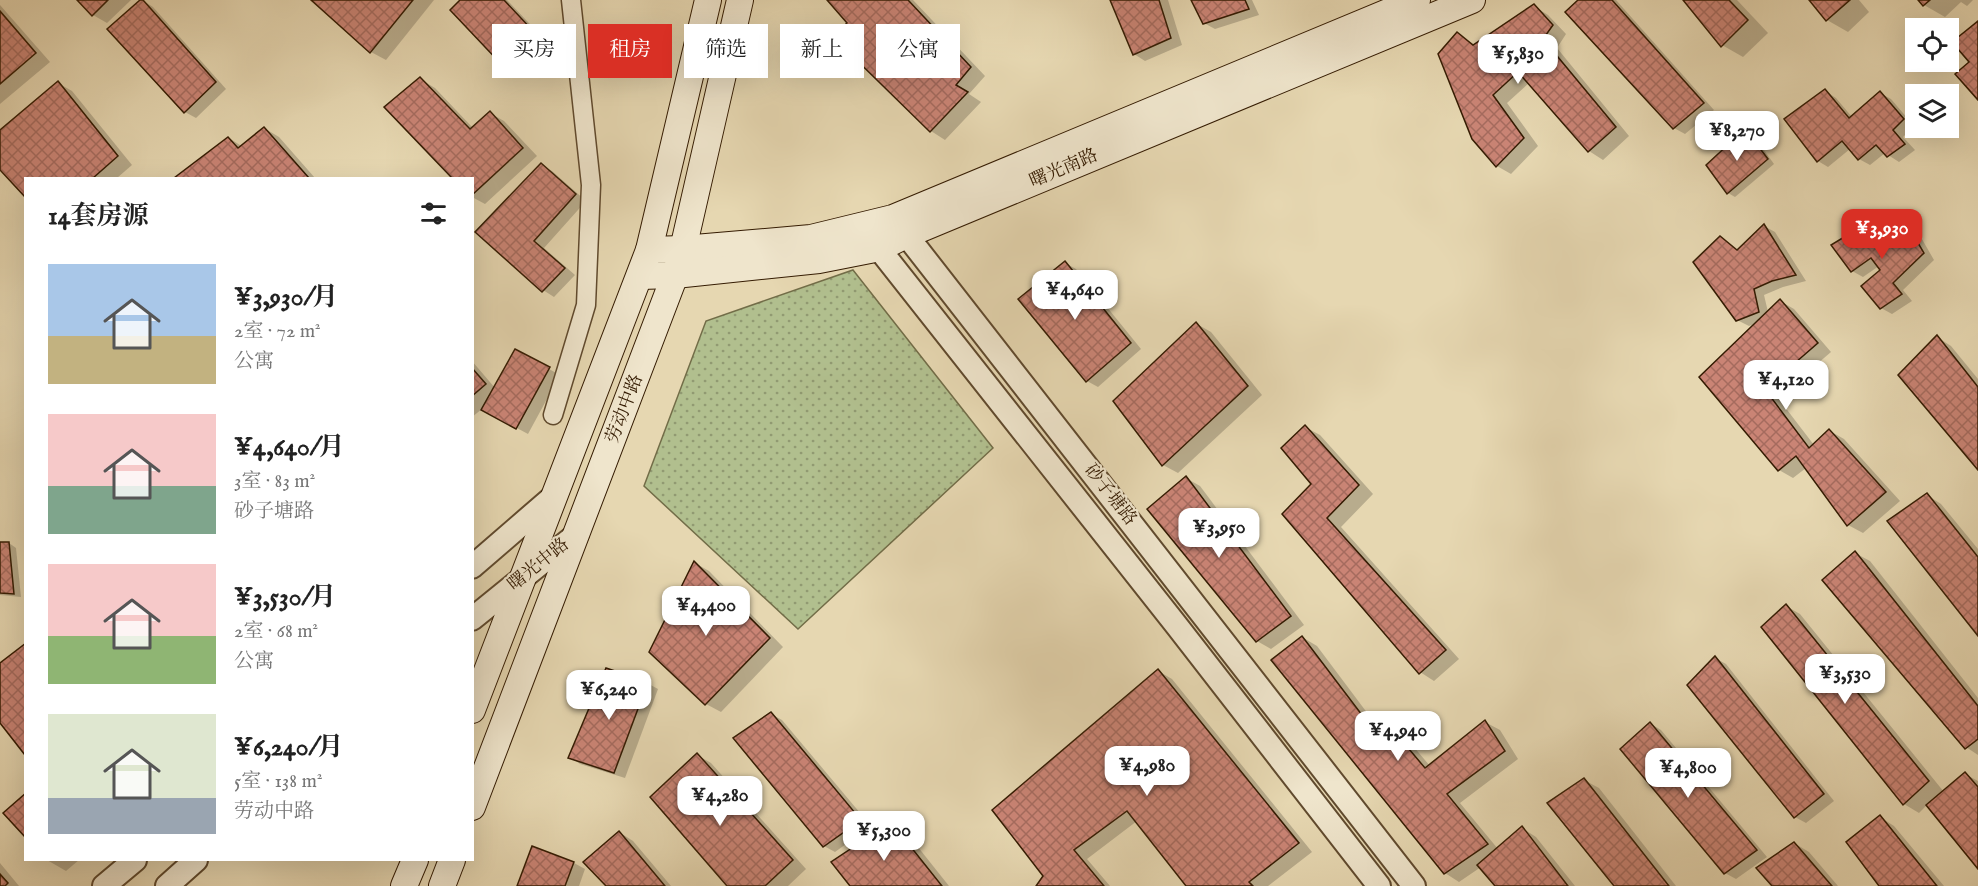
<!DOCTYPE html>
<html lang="zh">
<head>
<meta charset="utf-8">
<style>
  body { margin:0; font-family:"IM FELL English","Noto Serif SC",serif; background:#f2f2f2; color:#222; height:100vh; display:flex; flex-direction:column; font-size:22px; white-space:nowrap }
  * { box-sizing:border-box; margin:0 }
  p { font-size:20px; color:#767676 }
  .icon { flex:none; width:33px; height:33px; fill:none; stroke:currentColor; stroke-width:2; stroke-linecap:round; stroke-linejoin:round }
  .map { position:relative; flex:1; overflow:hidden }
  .drawer { position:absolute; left:24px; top:177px; width:450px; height:684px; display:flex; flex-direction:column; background:#fff; border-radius:0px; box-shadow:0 6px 24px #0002 }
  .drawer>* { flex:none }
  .top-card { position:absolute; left:492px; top:24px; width:570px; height:54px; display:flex; gap:12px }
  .buttons { position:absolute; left:1905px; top:18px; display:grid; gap:12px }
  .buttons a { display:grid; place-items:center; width:54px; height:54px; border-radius:0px; background:#fff; box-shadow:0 6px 24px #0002; font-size:30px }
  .price { position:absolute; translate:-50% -51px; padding:0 14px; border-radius:12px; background:#fff; color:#222; font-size:20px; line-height:39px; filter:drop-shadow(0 2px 3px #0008) }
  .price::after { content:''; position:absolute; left:50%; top:36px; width:18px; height:14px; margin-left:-9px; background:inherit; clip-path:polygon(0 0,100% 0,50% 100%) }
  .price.selected { background:#d93025; color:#fff }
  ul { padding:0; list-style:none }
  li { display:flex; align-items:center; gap:18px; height:150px; padding:0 24px }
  li span { display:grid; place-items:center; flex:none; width:168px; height:120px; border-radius:0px; color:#555 }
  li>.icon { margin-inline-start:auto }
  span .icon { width:72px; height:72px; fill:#fffc; stroke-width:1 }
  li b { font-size:26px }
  h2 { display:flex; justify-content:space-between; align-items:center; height:72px; padding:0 24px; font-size:26px }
  .chip { padding:0 21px; border-radius:0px; background:#fff; box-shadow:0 6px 24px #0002; font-size:21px; line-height:54px }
  .chip.selected { background:#d93025; color:#fff }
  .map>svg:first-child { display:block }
  .park { fill:url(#park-dots); stroke:#726d48; stroke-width:1.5 }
  .shadow { fill:#0003 }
  .building { fill:url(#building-cross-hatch); stroke:#341b02; stroke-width:1.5 }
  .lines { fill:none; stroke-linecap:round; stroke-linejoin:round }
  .minor-casing { stroke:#604a2e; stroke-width:21 }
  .tertiary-casing { stroke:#604a2e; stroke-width:26 }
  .secondary-casing { stroke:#341b02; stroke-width:28 }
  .minor { stroke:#efe5cc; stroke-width:18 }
  .tertiary { stroke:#efe5cc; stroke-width:22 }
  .secondary { stroke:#efe5cc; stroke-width:26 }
  .labels { text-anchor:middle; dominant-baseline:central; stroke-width:4.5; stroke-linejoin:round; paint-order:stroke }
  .street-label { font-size:18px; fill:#341b02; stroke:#efe5cc }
</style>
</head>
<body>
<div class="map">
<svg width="1978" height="886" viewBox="0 0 1978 886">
  <defs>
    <pattern id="park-dots" width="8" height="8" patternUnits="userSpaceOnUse" patternTransform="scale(1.5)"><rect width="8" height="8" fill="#b1bf8e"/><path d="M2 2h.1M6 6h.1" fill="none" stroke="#919a72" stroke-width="1.8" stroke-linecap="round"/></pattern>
    <pattern id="building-cross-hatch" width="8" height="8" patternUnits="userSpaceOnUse" patternTransform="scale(1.5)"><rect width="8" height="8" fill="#ca8475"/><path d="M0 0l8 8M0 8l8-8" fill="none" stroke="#a56b5e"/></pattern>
  </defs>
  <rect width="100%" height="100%" fill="#e6d7b1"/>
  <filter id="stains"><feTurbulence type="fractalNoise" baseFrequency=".00333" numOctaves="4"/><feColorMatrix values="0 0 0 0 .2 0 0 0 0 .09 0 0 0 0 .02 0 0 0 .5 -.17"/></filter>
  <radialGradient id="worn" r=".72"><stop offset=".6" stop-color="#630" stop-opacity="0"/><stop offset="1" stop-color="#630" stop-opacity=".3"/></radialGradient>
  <polygon class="park" points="853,270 993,448 798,629 644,486 706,321"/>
  <g class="shadow">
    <polygon points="79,0 131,0 107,23 93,15"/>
    <polygon points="142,0 153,7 226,89 196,118 185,112 109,29"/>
    <polygon points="313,0 434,0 386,60 371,52"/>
    <polygon points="463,0 507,0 545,40 514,70 503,64"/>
    <polygon points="829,0 913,0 985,76 969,94 981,102 945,140 931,131 834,36 849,23"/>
    <polygon points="1112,0 1168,0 1182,45 1145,61 1134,54"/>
    <polygon points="1193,0 1252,0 1259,15 1215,29 1204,23"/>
    <polygon points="1580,0 1616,0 1714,110 1685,134 1674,128"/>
    <polygon points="1685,0 1737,0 1768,33 1743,57 1722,45"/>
    <polygon points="1811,0 1859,0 1869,12 1848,32 1827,20"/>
    <polygon points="1920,0 1973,0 1967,6 1961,2 1945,17 1924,5"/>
    <polygon points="0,5 50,62 0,104"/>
    <polygon points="1534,6 1548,15 1566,34 1557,48 1629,136 1603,160 1589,151 1529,83 1507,103 1538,146 1511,174 1497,166 1457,34 1475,45"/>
    <polygon points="420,79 435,88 473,128 490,113 504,121 537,156 485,204 472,197 472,178 454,178 386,108"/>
    <polygon points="58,83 72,91 132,165 117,178 26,178 0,167 0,132"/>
    <polygon points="1825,91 1836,98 1852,117 1880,93 1891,99 1914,126 1903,137 1915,150 1899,162 1885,153 1870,165 1859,159 1850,149 1828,167 1818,161"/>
    <polygon points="264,128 279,137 315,178 176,178 229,138 243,147"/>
    <polygon points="1745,131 1753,135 1774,164 1735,197 1728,193 1708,165"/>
    <polygon points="541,165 552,171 586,201 544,248 575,275 554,297 543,290 477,232"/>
    <polygon points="1904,221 1915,227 1934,260 1903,290 1912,301 1892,314 1881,308 1882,270 1879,266 1863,277 1852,271 1854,233 1865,239 1869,245"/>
    <polygon points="1764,226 1775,232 1806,281 1783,287 1764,295 1768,312 1780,301 1794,309 1831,352 1803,376 1794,370 1771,389 1814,445 1830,431 1844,439 1900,501 1863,533 1848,525 1806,468 1793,478 1779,470 1701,378 1757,323 1749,326 1737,320 1720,238 1739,251"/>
    <polygon points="1065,263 1076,269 1141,349 1098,387 1087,381"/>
    <polygon points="1197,324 1211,332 1262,395 1178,473 1163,465 1115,402"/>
    <polygon points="1937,337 1951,346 1978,379 1978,468"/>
    <polygon points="516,351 560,375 528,434 482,409 472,417 472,361 495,388"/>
    <polygon points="1305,427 1320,435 1373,494 1341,527 1459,659 1434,681 1420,672 1284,514 1313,485"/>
    <polygon points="1186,478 1200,486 1304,625 1271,649 1257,641"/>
    <polygon points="1927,495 1941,504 1978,549 1978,633"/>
    <polygon points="9,543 16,548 21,597 0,595 0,544"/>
    <polygon points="1855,553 1870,561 1978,698 1978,755 1966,747"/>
    <polygon points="695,563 709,571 783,647 721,712 706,704"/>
    <polygon points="1786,606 1800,614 1944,792 1965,774 1978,781 1978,867 1927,805 1919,813 1904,804 1763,627"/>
    <polygon points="1302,637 1317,646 1389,742 1398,737 1413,746 1430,766 1485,722 1500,730 1518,759 1460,803 1498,849 1522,828 1536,837 1575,886 1497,886 1481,867 1459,882 1445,873"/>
    <polygon points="1715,658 1726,664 1834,801 1806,823 1795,817"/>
    <polygon points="1158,671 1172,679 1312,852 1268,886 1188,886 1137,821 1087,859 1110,886 1038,886"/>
    <polygon points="647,683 658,689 625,778 580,764 570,757"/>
    <polygon points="771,714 782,720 871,826 835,852 824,846"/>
    <polygon points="1651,724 1661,730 1767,857 1736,879 1725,873"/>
    <polygon points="697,755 711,763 806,869 788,886 729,886"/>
    <polygon points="1584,780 1599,788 1676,886 1616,886"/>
    <polygon points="1880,817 1894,826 1944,886 1881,886"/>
    <polygon points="891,824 906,832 949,886 852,886"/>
    <polygon points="619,832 633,841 671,886 608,886"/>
    <polygon points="1794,843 1809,852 1838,886 1774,886"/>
    <polygon points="532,848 574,863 585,869 579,886 518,886"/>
    <polygon points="47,860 79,860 66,871"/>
    <polygon points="0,863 19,886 0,886"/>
  </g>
  <g class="building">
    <polygon points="77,0 108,0 92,16"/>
    <polygon points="140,0 143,0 216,82 184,113 107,29"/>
    <polygon points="311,0 413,0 370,53"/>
    <polygon points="460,0 504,0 535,33 502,65 450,10"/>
    <polygon points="827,0 908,0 971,67 956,85 968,92 930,132 832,36 847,23"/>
    <polygon points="1110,0 1159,0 1171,38 1133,55"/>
    <polygon points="1191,0 1245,0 1249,9 1203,24"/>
    <polygon points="1578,0 1612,0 1704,103 1673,129 1565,12"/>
    <polygon points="1683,0 1729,0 1748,20 1721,47"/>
    <polygon points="1809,0 1850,0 1826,21"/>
    <polygon points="1918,0 1930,0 1923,6"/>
    <polygon points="1534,4 1553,25 1543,39 1616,127 1588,152 1518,72 1493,95 1524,138 1496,167 1472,139 1438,54 1457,32 1473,45"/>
    <polygon points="0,11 36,53 0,84"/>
    <polygon points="1978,21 1978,100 1955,74 1969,62 1952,42"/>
    <polygon points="420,77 470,129 490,111 523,148 472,195 472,178 452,178 384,107"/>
    <polygon points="58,81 118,156 93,178 26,178 26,198 0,170 0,130"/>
    <polygon points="1825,89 1849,118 1880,91 1904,119 1893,130 1905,144 1887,157 1876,145 1858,160 1842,141 1817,162 1784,119"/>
    <polygon points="264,127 309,178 174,178 228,137 238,148"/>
    <polygon points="1745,129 1768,159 1727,194 1706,165"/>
    <polygon points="541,163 576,194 534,241 565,268 542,292 475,232"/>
    <polygon points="1904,219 1924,253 1893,283 1902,294 1880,309 1861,286 1880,270 1871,258 1851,272 1831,245 1854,231 1865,246"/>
    <polygon points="1764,224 1796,275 1772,281 1754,289 1759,312 1736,321 1693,262 1720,236 1737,250"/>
    <polygon points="1065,261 1131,343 1086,382 1018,299"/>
    <polygon points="1780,299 1818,343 1788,369 1782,361 1758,380 1809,448 1829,429 1886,492 1847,526 1796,456 1778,471 1699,377"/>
    <polygon points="1196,322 1248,386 1162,466 1113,401"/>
    <polygon points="1937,335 1978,387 1978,470 1898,375"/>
    <polygon points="515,349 550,367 516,429 481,410"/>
    <polygon points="472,368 486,384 472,396"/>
    <polygon points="1305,425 1359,485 1327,518 1446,650 1419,674 1282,514 1311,484 1281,448"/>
    <polygon points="1186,476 1291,616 1256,642 1147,509"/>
    <polygon points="1927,493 1978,557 1978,636 1887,521"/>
    <polygon points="0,542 9,542 14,594 0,593"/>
    <polygon points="1855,551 1978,706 1978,739 1965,749 1822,580"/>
    <polygon points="694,561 770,638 705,705 649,652"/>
    <polygon points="1786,604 1929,781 1903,805 1761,627"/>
    <polygon points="1302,636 1384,744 1398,736 1425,768 1485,720 1505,751 1447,794 1488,844 1444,874 1271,660"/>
    <polygon points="26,643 26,754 25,755 0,723 0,663"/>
    <polygon points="1715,656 1824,794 1794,818 1687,685"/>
    <polygon points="606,668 648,682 614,773 568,758"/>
    <polygon points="1158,669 1299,843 1249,882 1253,886 1186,886 1127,811 1074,850 1104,886 1036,886 1043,876 992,810"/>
    <polygon points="771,712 861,820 823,847 733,738"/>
    <polygon points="1650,722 1757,850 1724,874 1620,749"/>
    <polygon points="697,753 793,860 765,886 727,886 650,797"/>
    <polygon points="1965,772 1978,787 1978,869 1926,805"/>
    <polygon points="1584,778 1669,886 1614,886 1547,803"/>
    <polygon points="26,793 26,838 3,813"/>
    <polygon points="1880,815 1937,886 1879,886 1846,842"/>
    <polygon points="891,822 942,886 850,886 831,862"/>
    <polygon points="1522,826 1568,886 1495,886 1477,865"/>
    <polygon points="619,831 665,886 606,886 583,862"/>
    <polygon points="1794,842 1832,886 1772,886 1756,868"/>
    <polygon points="532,846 574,862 565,886 517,886"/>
    <polygon points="0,874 8,883 5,886 0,886"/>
  </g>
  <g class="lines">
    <g class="minor-casing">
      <polyline id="minor" points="553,415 586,305 591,185 571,0"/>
    </g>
    <g class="tertiary-casing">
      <g id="tertiary">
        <polyline points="897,223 1414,886"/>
        <polyline points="869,236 1177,626 1379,886"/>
        <polyline points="472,567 554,496"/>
        <polyline points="472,619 577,534"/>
        <polyline points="104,886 135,860"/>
        <polyline points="167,886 196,860"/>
      </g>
    </g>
    <g class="secondary-casing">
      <g id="secondary">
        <polyline points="649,250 683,249 811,238 893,218 1417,0"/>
        <polyline points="640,276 675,275 819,260 880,248 906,235 1472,0"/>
        <polyline points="472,710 649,250 708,0"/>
        <polyline points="472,807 675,275 683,249 740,0"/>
        <polyline points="404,886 415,860"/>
        <polyline points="442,886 452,860"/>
      </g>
    </g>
    <use href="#minor" class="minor"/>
    <use href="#tertiary" class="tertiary"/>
    <use href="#secondary" class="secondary"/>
  </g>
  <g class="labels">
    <g class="street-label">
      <text transform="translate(1064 169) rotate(-23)">曙光南路</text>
      <text transform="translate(625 409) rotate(-69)">劳动中路</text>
      <text transform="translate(1110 495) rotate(52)">砂子塘路</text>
      <text transform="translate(539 565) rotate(-39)">曙光中路</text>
    </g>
  </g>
  <rect width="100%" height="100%" filter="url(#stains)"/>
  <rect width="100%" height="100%" fill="url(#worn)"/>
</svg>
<div class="buttons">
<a><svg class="icon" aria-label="locate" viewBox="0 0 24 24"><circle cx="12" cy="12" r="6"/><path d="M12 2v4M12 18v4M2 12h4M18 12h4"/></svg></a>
<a><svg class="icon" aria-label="layers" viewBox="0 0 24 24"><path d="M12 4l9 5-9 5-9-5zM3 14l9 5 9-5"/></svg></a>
</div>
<b class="price" style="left:1518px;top:85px">¥5,830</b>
<b class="price" style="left:1737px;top:162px">¥8,270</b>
<b class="price selected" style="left:1882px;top:260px">¥3,930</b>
<b class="price" style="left:1075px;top:321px">¥4,640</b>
<b class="price" style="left:1786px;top:411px">¥4,120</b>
<b class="price" style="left:1219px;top:559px">¥3,950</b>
<b class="price" style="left:706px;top:637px">¥4,400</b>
<b class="price" style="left:1845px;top:705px">¥3,530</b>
<b class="price" style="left:609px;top:721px">¥6,240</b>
<b class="price" style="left:1398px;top:762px">¥4,940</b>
<b class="price" style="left:1147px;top:797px">¥4,980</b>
<b class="price" style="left:1688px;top:799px">¥4,800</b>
<b class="price" style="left:720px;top:827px">¥4,280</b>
<b class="price" style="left:884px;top:862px">¥5,300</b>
<div class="top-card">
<a class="chip">买房</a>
<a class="chip selected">租房</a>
<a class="chip">筛选</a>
<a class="chip">新上</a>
<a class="chip">公寓</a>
</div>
<section class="drawer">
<h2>14套房源<svg class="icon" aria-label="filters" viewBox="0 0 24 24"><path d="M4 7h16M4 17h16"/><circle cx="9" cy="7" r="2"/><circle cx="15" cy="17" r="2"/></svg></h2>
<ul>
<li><span style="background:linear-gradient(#a9c7e8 60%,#c2b280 0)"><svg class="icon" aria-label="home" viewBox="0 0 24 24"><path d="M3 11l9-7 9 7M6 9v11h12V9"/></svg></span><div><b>¥3,930/月</b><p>2室 · 72 m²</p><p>公寓</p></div></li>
<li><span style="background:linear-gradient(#f6c9c9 60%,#7fa58c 0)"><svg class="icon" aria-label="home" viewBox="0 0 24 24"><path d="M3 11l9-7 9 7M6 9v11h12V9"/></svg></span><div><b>¥4,640/月</b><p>3室 · 83 m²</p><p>砂子塘路</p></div></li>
<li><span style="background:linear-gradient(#f6c9c9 60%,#8fb573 0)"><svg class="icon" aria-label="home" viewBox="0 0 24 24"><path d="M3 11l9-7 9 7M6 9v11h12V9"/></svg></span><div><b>¥3,530/月</b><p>2室 · 68 m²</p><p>公寓</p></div></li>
<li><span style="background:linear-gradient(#dfe7d0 70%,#9aa5b1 0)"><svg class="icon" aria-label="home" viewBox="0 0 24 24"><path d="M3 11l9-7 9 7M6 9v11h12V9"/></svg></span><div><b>¥6,240/月</b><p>5室 · 138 m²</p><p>劳动中路</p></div></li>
</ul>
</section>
</div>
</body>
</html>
